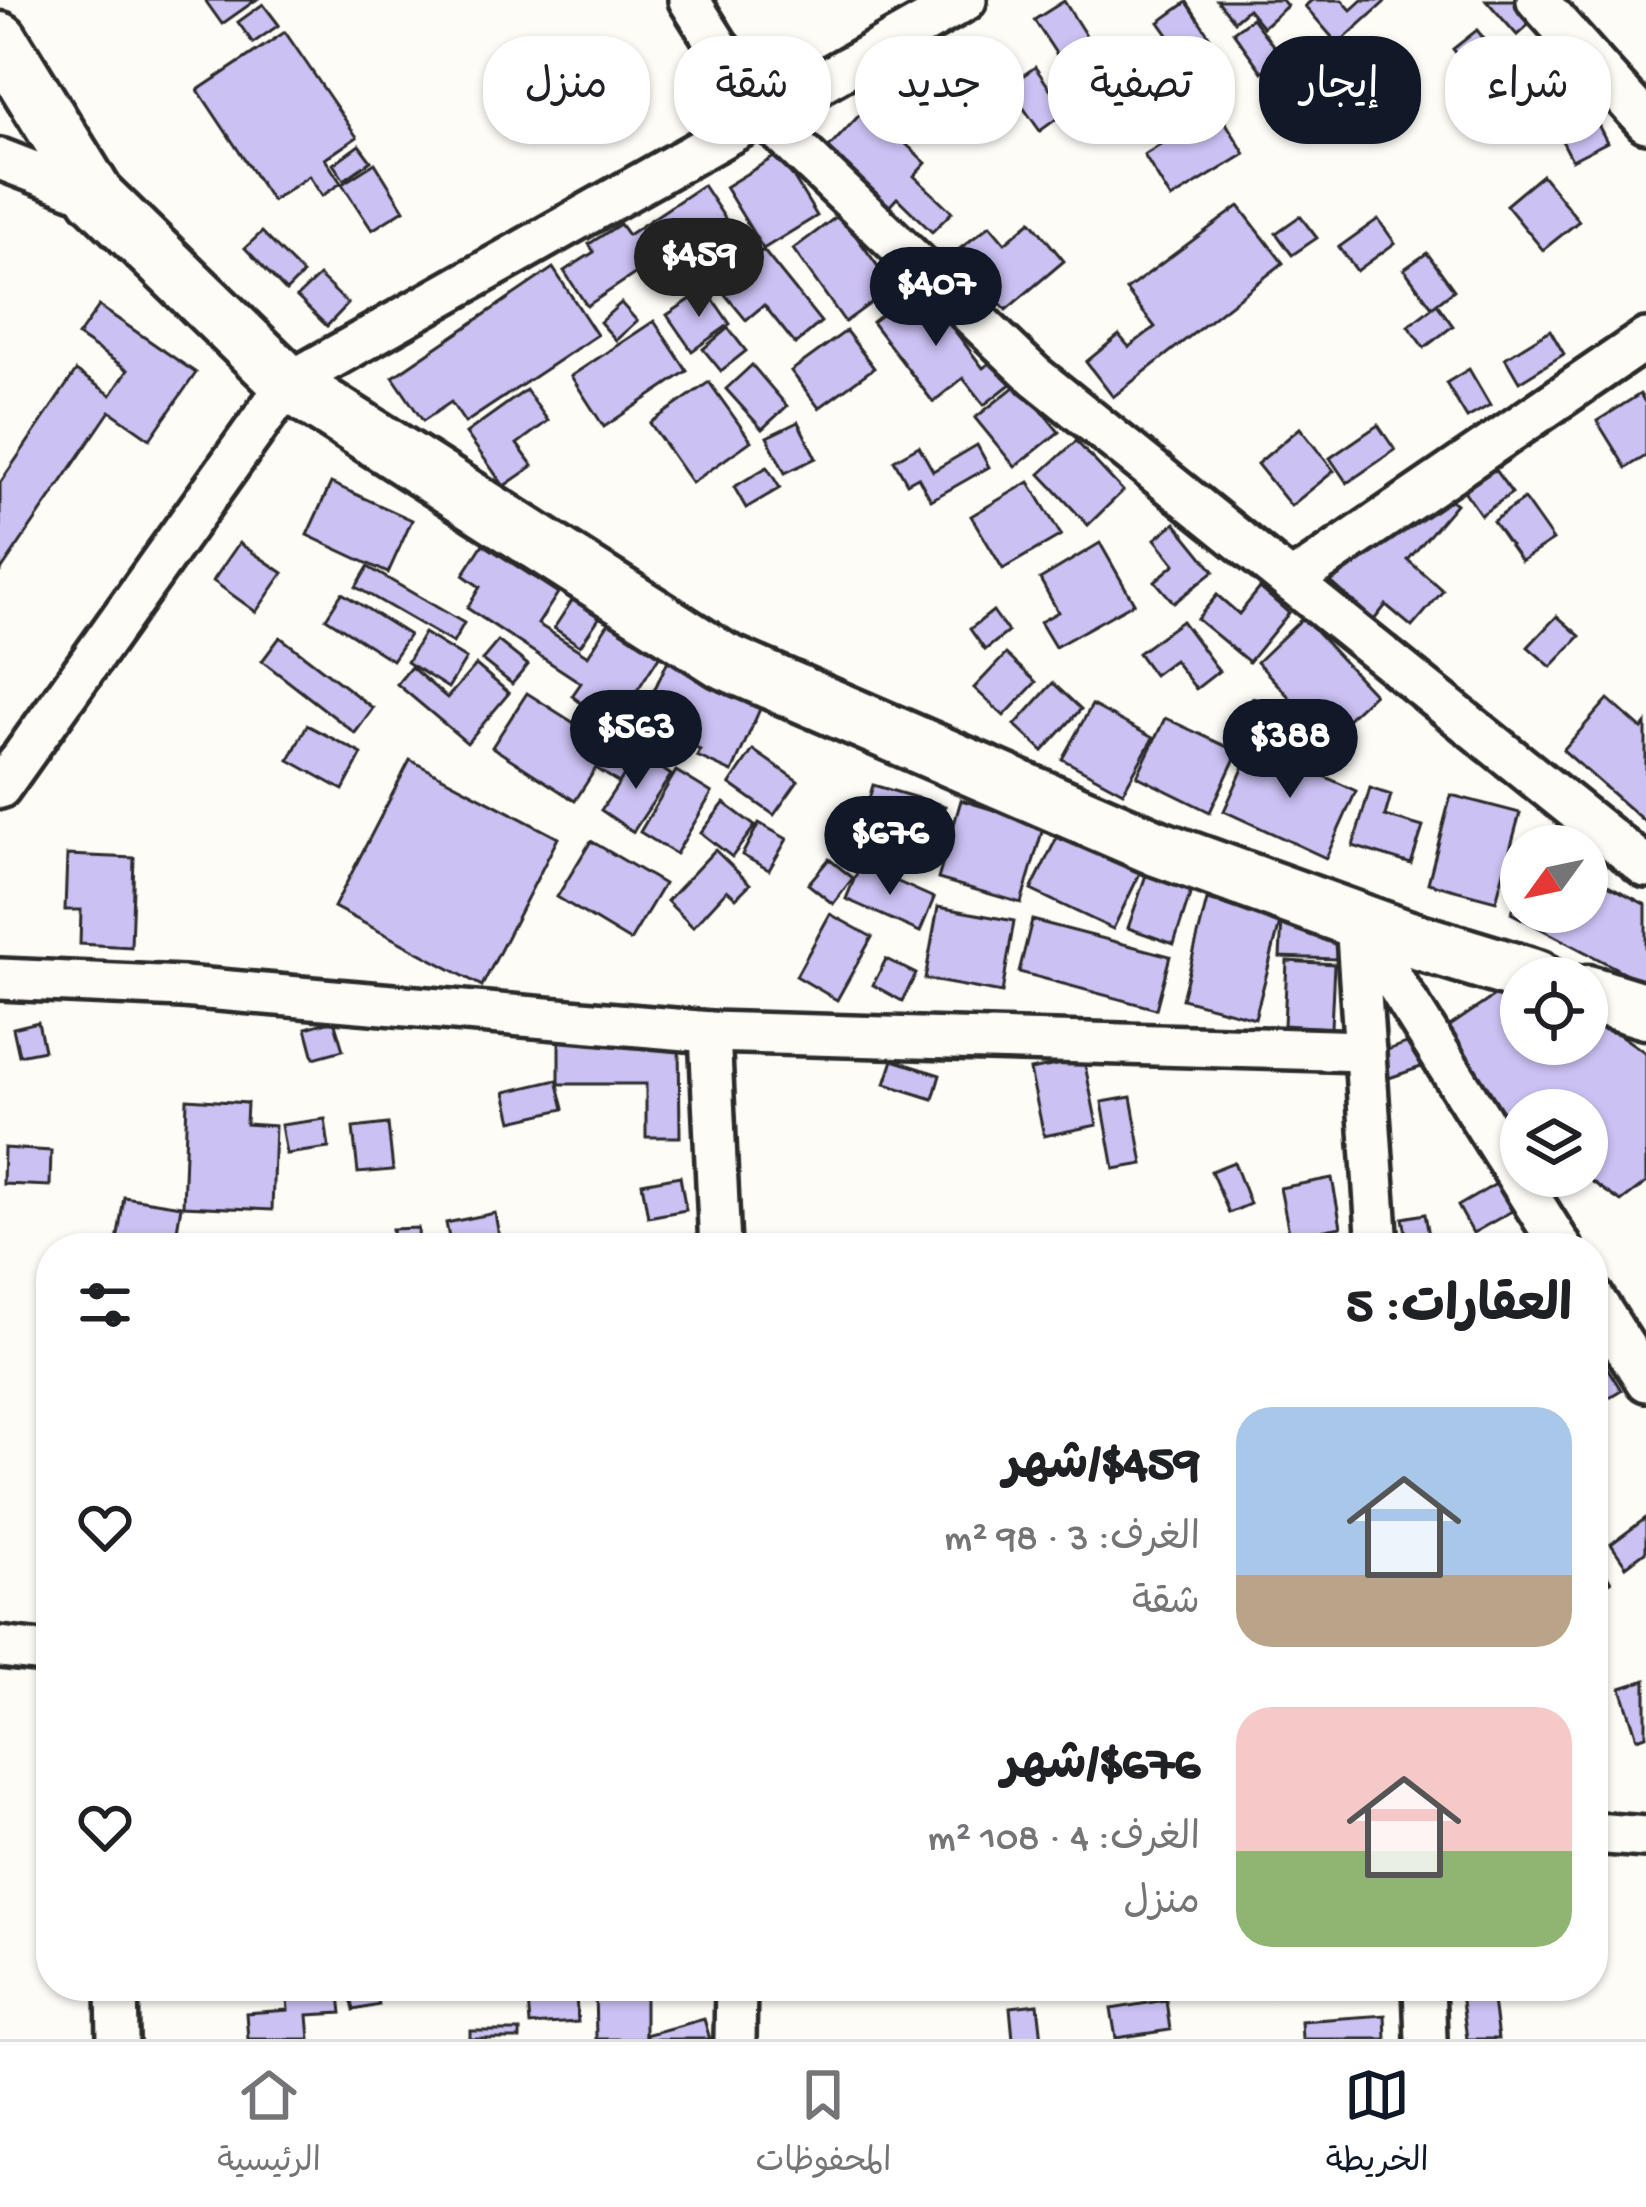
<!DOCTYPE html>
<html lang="ar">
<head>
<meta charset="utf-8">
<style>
  body { margin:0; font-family:"Gochi Hand","Playpen Sans Arabic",sans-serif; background:#f6f6f6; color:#202124; direction:rtl; height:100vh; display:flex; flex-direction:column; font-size:45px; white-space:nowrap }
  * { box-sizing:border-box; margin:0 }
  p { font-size:39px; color:#757577 }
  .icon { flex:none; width:66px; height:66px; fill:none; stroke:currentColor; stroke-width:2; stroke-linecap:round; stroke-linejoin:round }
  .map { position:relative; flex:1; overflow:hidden; direction:ltr }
  .side { position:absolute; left:36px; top:1233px; width:1572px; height:768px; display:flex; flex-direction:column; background:#fff; border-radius:48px; box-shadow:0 3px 9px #0004; direction:rtl }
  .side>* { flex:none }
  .top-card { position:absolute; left:36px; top:36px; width:1575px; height:108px; direction:rtl; display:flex; gap:24px }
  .needle { width:78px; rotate:237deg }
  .buttons { position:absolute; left:1500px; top:825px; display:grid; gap:24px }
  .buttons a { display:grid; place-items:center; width:108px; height:108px; border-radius:50%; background:#fff; box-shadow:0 3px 9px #0004; font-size:60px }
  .price { position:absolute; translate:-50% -102px; padding:0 27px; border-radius:42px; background:#111827; color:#fff; font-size:39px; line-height:78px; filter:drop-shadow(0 3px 6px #0008) }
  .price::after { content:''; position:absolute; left:50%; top:72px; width:36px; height:27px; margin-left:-18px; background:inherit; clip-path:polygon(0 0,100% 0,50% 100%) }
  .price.selected { background:#222; color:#fff }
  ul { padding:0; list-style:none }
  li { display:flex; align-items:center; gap:36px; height:300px; padding:0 36px }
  li span { display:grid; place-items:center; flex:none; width:336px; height:240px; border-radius:36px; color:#555 }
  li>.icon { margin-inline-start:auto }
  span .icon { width:144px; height:144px; fill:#fffc; stroke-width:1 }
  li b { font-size:51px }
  h2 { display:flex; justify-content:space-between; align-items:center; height:144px; padding:0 36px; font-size:51px }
  .chip { padding:0 42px; border-radius:48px; background:#fff; box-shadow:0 3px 9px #0004; font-size:42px; line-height:108px }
  .chip.selected { background:#111827; color:#fff }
  .tab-bar { display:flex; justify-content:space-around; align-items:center; height:168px; border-top:3px solid #e0e0e0; background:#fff; font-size:33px; color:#757577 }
  .tab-bar a { display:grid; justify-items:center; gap:6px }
  .tab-bar .selected { color:#111827 }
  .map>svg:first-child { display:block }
  .building { fill:#cbc1f3; stroke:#2b2b2b; stroke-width:3 }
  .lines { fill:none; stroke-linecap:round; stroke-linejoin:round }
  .street-casing { stroke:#2b2b2b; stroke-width:48 }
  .secondary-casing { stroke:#2b2b2b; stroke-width:63 }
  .street { stroke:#fdfcf7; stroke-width:39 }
  .secondary { stroke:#fdfcf7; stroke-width:54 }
</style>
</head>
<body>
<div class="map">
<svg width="1646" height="2039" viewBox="0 0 1646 2039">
  <rect width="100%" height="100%" fill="#fdfcf7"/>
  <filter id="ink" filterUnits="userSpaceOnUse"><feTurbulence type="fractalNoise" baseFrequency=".00833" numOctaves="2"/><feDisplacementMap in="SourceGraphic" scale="24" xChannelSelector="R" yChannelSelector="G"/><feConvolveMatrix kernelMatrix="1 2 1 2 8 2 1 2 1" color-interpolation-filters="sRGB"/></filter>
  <g filter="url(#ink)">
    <g class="building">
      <polygon points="205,0 256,0 222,24"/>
      <polygon points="1217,0 1282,0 1287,6 1263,27 1248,9 1234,21"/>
      <polygon points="1312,0 1342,0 1351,10 1362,0 1387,0 1338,44 1305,6"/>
      <polygon points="1486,0 1542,0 1548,7 1517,35"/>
      <polygon points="1064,1 1088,39 1059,58 1034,20"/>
      <polygon points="1187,2 1210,37 1183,56 1159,22"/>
      <polygon points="263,4 279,25 253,43 238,22"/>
      <polygon points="1252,18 1282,57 1262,72 1233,32"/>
      <polygon points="1477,30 1497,56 1473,74 1453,49"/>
      <polygon points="285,32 357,137 325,159 341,183 322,196 309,176 272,201 198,90"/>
      <polygon points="1077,51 1112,109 1089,123 1054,65"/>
      <polygon points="1329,59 1351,79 1331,101 1309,81"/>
      <polygon points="1035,67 1066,112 1040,131 1008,86"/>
      <polygon points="908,89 928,112 909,129 889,106"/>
      <polygon points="867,107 926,163 914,176 952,212 932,232 897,198 885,211 824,153"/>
      <polygon points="1218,110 1245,154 1171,199 1144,155"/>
      <polygon points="1592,113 1607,142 1572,160 1557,131"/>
      <polygon points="359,145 371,161 344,180 333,164"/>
      <polygon points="779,154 817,216 763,249 725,187"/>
      <polygon points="375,163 404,210 372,230 342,184"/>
      <polygon points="1542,175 1579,221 1543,250 1506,205"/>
      <polygon points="703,185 742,244 704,269 684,241 587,306 564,271 594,252 589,244 620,224 628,235"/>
      <polygon points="1239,206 1283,263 1113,397 1086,362 1119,335 1129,347 1155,327 1126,290"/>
      <polygon points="840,214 893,287 845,322 793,249"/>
      <polygon points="1300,216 1317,238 1292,255 1276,233"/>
      <polygon points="1378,219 1395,243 1357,271 1339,247"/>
      <polygon points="1031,221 1064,261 1006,310 957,251 990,225 1005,243"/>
      <polygon points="262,232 303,274 286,291 245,248"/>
      <polygon points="763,250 821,322 795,344 764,305 746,320 718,286"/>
      <polygon points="679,251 689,266 653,287 644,273"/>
      <polygon points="1427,253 1454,290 1432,307 1404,269"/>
      <polygon points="553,268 597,335 465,423 451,402 423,421 393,377"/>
      <polygon points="319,276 348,304 327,326 297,297"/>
      <polygon points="920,285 983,368 994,360 1012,383 984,405 963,378 933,402 872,322"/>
      <polygon points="706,289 730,324 692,351 667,315"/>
      <polygon points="621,303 637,321 616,340 600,322"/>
      <polygon points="1437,304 1453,326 1424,348 1408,326"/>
      <polygon points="99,306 196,373 150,439 110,411 0,572 0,483 76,371 111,395 128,370 78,336"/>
      <polygon points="654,321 687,371 604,427 571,376"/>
      <polygon points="728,328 746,351 721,371 703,349"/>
      <polygon points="1550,330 1564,354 1519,382 1505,358"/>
      <polygon points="846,331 874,368 819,408 791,371"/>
      <polygon points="752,365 787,406 762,429 726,389"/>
      <polygon points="1469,369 1490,405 1467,418 1446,383"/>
      <polygon points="709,382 751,441 692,483 650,423"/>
      <polygon points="1019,383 1059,432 1015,467 975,418"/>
      <polygon points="526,390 548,421 517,444 533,466 504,486 466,433"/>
      <polygon points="1640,394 1646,404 1646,456 1626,468 1597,421"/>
      <polygon points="798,422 816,458 785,473 767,437"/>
      <polygon points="1378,425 1395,450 1347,483 1330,458"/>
      <polygon points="1300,428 1334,471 1291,506 1257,464"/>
      <polygon points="1076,441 1123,491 1088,525 1040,474"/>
      <polygon points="977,445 989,467 931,500 918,477 907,483 894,460 919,446 933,471"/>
      <polygon points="1486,458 1512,493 1481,515 1456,479"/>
      <polygon points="767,467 780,488 746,508 734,487"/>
      <polygon points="1423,475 1456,504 1408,560 1443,591 1412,627 1386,605 1374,620 1331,582"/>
      <polygon points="1029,482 1061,535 1003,569 971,516"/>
      <polygon points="331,483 412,520 388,573 307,535"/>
      <polygon points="1524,499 1553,540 1521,561 1493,521"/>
      <polygon points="1175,523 1214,571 1174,603 1155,581 1175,564 1155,539"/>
      <polygon points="239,543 283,573 256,612 213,581"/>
      <polygon points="1100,543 1134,603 1055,647 1040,622 1058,612 1040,579"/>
      <polygon points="483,544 558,593 538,624 588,656 613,616 664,649 607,737 636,756 619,783 596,768 575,801 492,747 527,693 574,723 585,706 572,696 581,683 467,608 480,587 463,575"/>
      <polygon points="368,567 464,623 453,643 356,587"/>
      <polygon points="1260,588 1289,613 1249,662 1197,619 1217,595 1239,614"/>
      <polygon points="342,593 409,635 392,660 326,618"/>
      <polygon points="577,593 604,611 580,646 554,628"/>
      <polygon points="993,611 1008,632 985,650 970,629"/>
      <polygon points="1557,616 1580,636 1551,667 1528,647"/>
      <polygon points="1303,618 1374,694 1327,738 1257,662"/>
      <polygon points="1182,621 1219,671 1196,689 1174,660 1154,675 1138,653"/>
      <polygon points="424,633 466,659 448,688 407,662"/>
      <polygon points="280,637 373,708 355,733 262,661"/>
      <polygon points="498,641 528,665 512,684 482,660"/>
      <polygon points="1006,654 1036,682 1004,716 974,688"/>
      <polygon points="670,656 764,700 732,772 697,756 700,750 639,723"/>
      <polygon points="476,665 509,693 467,743 397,684 411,667 447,698"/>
      <polygon points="1053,683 1081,709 1043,751 1015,725"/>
      <polygon points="1253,698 1297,731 1285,746 1242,713"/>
      <polygon points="1608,699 1642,729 1646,724 1646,823 1563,750"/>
      <polygon points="1092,705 1153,738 1123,792 1062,759"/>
      <polygon points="1165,718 1238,752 1210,812 1137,776"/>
      <polygon points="307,725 362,754 343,790 289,760"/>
      <polygon points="1254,744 1356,791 1326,858 1224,811"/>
      <polygon points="753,750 798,781 774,815 730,784"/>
      <polygon points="639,753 671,775 633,832 601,810"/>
      <polygon points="410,760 558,838 482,986 334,907"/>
      <polygon points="676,771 712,793 676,854 640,832"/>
      <polygon points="873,785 945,806 928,865 856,844"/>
      <polygon points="1370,788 1391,795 1385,816 1423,827 1411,864 1353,846"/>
      <polygon points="1451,795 1520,813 1496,901 1428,883"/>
      <polygon points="961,800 1044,825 1021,903 938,879"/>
      <polygon points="724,803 755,826 732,857 701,833"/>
      <polygon points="759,823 787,839 769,870 742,855"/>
      <polygon points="1062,827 1143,867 1113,929 1031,890"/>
      <polygon points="591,841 664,884 630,941 557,897"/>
      <polygon points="715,850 750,884 736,898 727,890 693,927 667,901"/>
      <polygon points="67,855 134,858 131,947 80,944 81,910 65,910"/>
      <polygon points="829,859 853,878 833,904 808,884"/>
      <polygon points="1151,860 1196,876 1174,944 1128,928"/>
      <polygon points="860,865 934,898 920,932 846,899"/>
      <polygon points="1587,874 1646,905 1646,984 1511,913 1521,894 1521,912 1587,912"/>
      <polygon points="1207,900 1281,919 1255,1018 1182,999"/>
      <polygon points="938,907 1014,921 1002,993 925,979"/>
      <polygon points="830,914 872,937 837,1000 796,976"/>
      <polygon points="1032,920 1170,956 1156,1009 1019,972"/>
      <polygon points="1282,920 1337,923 1336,959 1280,957"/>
      <polygon points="886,959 916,974 902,1001 873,985"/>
      <polygon points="1287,961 1334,964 1331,1028 1284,1025"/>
      <polygon points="1521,978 1521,1044 1587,1044 1587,1012 1646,1053 1646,1183 1621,1202 1584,1176 1587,1110 1521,1110 1521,1143 1444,1030"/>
      <polygon points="334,1020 343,1050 314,1058 306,1028"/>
      <polygon points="38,1022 44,1050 19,1055 13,1028"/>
      <polygon points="559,1036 679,1036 680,1137 646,1137 646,1084 559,1084"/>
      <polygon points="1417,1039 1427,1065 1389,1078 1379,1053"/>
      <polygon points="893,1060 940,1075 933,1099 885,1084"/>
      <polygon points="1084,1060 1097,1125 1044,1136 1030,1070"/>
      <polygon points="557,1080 564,1109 512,1121 505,1092"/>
      <polygon points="1131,1097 1143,1164 1114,1169 1102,1102"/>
      <polygon points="187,1099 247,1103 246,1124 275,1126 272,1210 183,1206"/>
      <polygon points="325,1119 329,1148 286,1154 281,1125"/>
      <polygon points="388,1124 393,1170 358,1173 353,1128"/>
      <polygon points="4,1148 51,1151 50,1186 3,1184"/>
      <polygon points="1234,1162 1250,1204 1229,1213 1211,1171"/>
      <polygon points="680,1176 686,1210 648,1217 642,1183"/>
      <polygon points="1332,1178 1341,1227 1290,1237 1280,1188"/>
      <polygon points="1496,1184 1512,1211 1473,1233 1458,1206"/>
      <polygon points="124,1197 181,1206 174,1248 116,1248"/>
      <polygon points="495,1213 501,1248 451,1248 446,1223"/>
      <polygon points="1425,1214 1431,1246 1409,1248 1403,1218"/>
      <polygon points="418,1228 419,1248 393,1248 392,1229"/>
      <polygon points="184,1232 233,1237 232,1248 183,1248"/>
      <polygon points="1593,1345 1621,1390 1593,1407"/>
      <polygon points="1646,1518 1646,1551 1626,1566 1611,1544"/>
      <polygon points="1593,1551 1611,1582 1593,1592"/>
      <polygon points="1646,1680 1646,1735 1637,1738 1621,1688"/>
      <polygon points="286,1986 339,1986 342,2013 308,2015 310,2039 248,2039 246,2013 288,2010"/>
      <polygon points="375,1986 379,2005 354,2010 348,1987"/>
      <polygon points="527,1986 575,1986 578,2022 530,2025"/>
      <polygon points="595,1986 645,1989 645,2039 596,2039"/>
      <polygon points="1225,1986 1270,1986 1271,1996 1226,2000"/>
      <polygon points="1460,1986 1491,1986 1498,2039 1467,2039"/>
      <polygon points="1166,2000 1170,2030 1116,2038 1111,2009"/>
      <polygon points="1038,2004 1042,2039 1013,2039 1010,2007"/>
      <polygon points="1385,2015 1386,2039 1302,2039 1301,2021"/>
      <polygon points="704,2019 710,2039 647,2039 645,2035"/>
      <rect x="470" y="2031" width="50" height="8"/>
    </g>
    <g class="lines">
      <g class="street-casing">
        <g id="street">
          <polyline points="689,0 760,113 1035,376 1646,867"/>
          <polyline points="1537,0 1646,122"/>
          <polyline points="0,159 96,196"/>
          <polyline points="1291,582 1646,339"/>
          <polyline points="0,788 288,383 966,0"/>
          <polyline points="0,979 183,987 710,1032 1365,1051"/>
          <polyline points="710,1032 720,1248"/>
          <polyline points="1378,1248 1356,920 1562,1248"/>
          <polyline points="1593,1297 1646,1381"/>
          <polyline points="0,1647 51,1653"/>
          <polyline points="1593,1833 1646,1837"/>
          <polyline points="117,1986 118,2039"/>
          <polyline points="1424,1986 1426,2039"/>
          <polyline points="735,2039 736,1986"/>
        </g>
      </g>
      <g class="secondary-casing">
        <g id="secondary">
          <polyline points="0,40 96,196 288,383 722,660 1157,848 1403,937 1537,978"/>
          <polyline points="1587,993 1646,1011"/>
        </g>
      </g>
      <use href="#street" class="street"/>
      <use href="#secondary" class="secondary"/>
    </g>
  </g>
</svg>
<div class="buttons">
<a><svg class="needle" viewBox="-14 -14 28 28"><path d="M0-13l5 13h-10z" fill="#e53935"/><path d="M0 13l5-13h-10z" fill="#757577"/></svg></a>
<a><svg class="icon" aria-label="locate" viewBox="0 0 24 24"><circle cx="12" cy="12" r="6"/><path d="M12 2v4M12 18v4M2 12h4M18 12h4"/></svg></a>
<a><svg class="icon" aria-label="layers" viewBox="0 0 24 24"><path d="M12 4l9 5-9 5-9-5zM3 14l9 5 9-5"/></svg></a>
</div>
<b class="price selected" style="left:699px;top:320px">$459</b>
<b class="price" style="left:936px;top:349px">$407</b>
<b class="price" style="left:636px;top:792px">$563</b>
<b class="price" style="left:1290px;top:801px">$388</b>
<b class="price" style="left:890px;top:898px">$676</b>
<div class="top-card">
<a class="chip">شراء</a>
<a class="chip selected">إيجار</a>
<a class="chip">تصفية</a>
<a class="chip">جديد</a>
<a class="chip">شقة</a>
<a class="chip">منزل</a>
</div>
<section class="side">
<h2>العقارات: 5<svg class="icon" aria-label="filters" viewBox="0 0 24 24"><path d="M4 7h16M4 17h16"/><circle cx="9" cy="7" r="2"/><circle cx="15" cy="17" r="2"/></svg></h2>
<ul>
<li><span style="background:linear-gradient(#a9c7e8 70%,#b9a48a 0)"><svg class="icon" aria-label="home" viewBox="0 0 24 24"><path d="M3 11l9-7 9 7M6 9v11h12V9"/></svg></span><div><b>$459/شهر</b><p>الغرف: 3 · 98 m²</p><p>شقة</p></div><svg class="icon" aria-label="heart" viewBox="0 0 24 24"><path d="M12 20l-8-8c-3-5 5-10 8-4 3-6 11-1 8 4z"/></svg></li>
<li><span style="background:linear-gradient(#f6c9c9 60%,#8fb573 0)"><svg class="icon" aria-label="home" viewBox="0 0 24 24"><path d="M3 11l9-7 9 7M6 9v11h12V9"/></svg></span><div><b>$676/شهر</b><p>الغرف: 4 · 108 m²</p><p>منزل</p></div><svg class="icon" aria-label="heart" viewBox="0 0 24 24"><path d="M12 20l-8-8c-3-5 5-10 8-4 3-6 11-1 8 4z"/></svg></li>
</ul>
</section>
</div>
<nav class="tab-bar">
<a class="selected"><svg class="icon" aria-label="map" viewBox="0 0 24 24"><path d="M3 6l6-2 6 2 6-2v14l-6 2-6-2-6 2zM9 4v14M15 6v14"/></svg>الخريطة</a>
<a><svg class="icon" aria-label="saved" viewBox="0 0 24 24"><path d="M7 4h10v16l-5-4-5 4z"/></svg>المحفوظات</a>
<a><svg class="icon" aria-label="home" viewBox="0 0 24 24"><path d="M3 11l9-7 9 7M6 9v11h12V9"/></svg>الرئيسية</a>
</nav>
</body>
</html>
